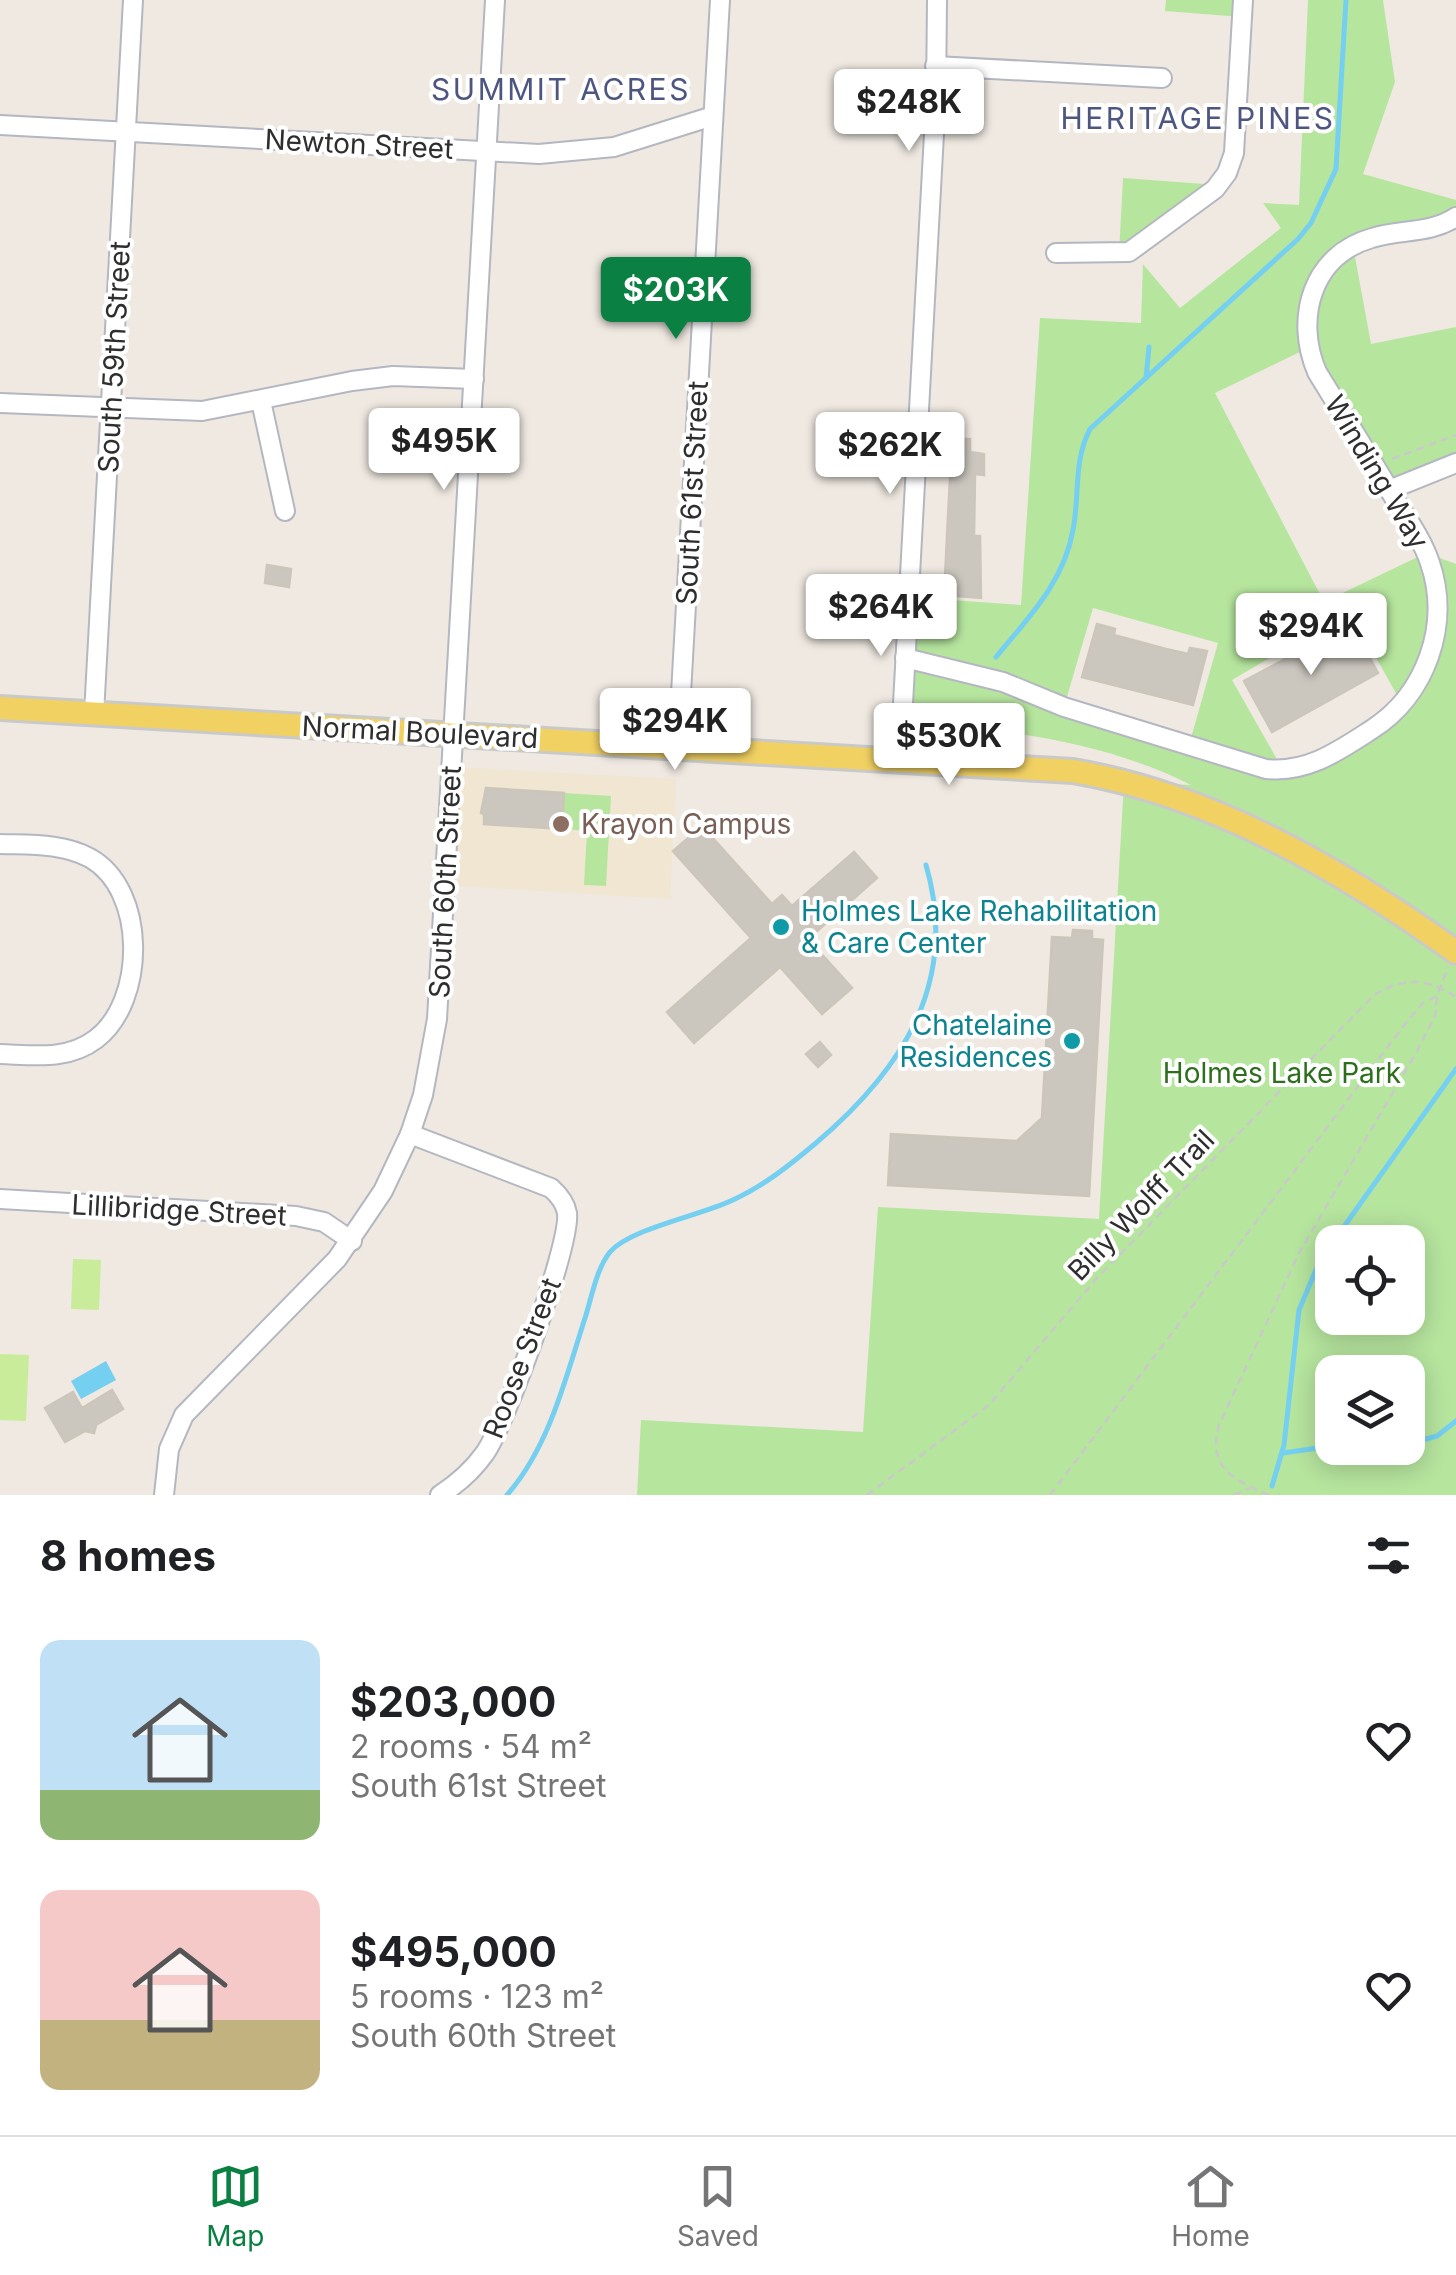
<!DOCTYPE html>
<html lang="en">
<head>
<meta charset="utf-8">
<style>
  body { margin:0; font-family:Inter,sans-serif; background:#f6f6f6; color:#202124; height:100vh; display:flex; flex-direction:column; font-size:38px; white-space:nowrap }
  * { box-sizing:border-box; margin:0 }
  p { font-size:32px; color:#757577 }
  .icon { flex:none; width:55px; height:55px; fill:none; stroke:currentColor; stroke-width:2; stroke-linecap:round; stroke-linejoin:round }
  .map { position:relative; height:1495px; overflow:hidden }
  .details { display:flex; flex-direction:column; background:#fff; flex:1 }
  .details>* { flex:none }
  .buttons { position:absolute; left:1315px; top:1225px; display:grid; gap:20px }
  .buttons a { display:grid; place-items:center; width:110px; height:110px; border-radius:20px; background:#fff; box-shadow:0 5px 25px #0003; font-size:50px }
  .price { position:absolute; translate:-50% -85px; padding:0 22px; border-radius:10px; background:#fff; color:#222; font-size:32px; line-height:65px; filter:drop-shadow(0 2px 5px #0008) }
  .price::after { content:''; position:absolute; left:50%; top:60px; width:30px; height:22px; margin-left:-15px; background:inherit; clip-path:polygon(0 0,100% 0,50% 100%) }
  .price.selected { background:#0b8043; color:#fff }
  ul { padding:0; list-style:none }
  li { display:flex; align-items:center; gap:30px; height:250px; padding:0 40px }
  li span { display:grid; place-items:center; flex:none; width:280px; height:200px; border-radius:20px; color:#555 }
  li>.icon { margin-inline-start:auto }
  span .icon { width:120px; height:120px; fill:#fffc; stroke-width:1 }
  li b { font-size:42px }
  h2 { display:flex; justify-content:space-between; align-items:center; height:120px; padding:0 40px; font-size:42px }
  .dock { display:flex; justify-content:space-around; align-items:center; height:140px; border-top:2px solid #e0e0e0; background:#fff; font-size:28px; color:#757577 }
  .dock a { display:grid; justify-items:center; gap:5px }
  .dock .selected { color:#0b8043 }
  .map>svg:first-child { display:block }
  .education { fill:#f0e6d1 }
  .green { fill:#b6e59e; fill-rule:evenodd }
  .pitch { fill:#c9ec9a }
  .water { fill:#75cff0 }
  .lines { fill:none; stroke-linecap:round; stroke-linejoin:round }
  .stream { stroke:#75cff0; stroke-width:5 }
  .building { fill:#cbc7bf; stroke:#cbc5ba; stroke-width:2.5 }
  .minor-casing { stroke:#b4b7c1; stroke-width:22 }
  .major-casing { stroke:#c9c9c9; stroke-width:28 }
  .path { stroke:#c9c9c9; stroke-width:2.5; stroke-dasharray:8 5; stroke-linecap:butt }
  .minor { stroke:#fff; stroke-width:18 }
  .major { stroke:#f2d163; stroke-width:22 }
  .education-dot { fill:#8d6e63; stroke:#fff; stroke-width:4 }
  .culture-dot { fill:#0f9aa8; stroke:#fff; stroke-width:4 }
  .labels { text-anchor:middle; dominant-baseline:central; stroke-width:8; stroke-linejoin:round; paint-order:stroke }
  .street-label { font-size:28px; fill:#2e2e2e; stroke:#fff }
  .education-label { font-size:28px; fill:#785e54; stroke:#fff; text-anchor:start }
  .culture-label { font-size:28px; fill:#0d838f; stroke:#fff; text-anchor:start }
  .park-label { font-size:28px; fill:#2c6e1b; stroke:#fff }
  .neighbourhood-label { font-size:30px; letter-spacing:2.5px; fill:#4d5680; stroke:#fff }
</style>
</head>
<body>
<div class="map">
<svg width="1456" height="1495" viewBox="0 0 1456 1495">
  <rect width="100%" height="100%" fill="#efe9e1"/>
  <polygon class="education" points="452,767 676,779 670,899 445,885"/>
  <g class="green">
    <polygon points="1166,0 1243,0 1242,17 1165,11"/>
    <path d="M 1308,0 L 1383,0 L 1395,82 L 1363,174 L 1456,200 L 1456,217 L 1353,246 L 1371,344 L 1456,327 L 1456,463 L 1389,490 L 1308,348 L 1215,393 L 1324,602 L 1426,553 L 1456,564 L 1456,1495 L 637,1495 L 641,1420 L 863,1432 L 878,1207 L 1099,1219 L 1124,782 L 1191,785 C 1102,740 1000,729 902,722 L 908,597 L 1021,605 L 1040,318 L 1141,323 L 1143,264 L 1180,308 L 1281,228 L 1263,203 L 1299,205 ZM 1093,608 L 1218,643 L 1189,745 L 1064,707 ZM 1350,611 L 1402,704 L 1300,769 L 1283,770 L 1232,680 ZM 1332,1242 L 1408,1242 L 1408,1318 L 1332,1318 ZM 1332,1372 L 1408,1372 L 1408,1448 L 1332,1448 Z"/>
    <polygon points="1123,178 1218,185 1119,254"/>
    <polygon points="564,793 611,796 606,886 584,885 587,831 562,829"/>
  </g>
  <g class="pitch">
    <polygon points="73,1259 101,1260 99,1310 71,1309"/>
    <polygon points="0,1354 29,1355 26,1421 0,1420"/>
  </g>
  <polygon class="water" points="106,1361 116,1380 81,1399 71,1381"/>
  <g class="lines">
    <g class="stream">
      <polyline points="1146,378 1149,347"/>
      <path d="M 996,657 C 1028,618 1064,582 1073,530 C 1080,494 1073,462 1090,429 L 1298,239 L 1311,223 L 1336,169 L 1346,0"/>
      <polyline points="1333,1242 1456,1069"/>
      <polyline points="1408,1444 1437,1436 1456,1421"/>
      <polyline points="1283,1453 1332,1446"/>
      <polyline points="1272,1486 1284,1445 1299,1310 1318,1265 1332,1244"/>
      <path d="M 507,1495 C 550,1446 566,1376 586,1315 C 592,1295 597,1268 610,1252 C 630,1228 704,1215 735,1199 C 765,1185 791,1164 816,1143 C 902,1070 960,982 926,865"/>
    </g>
  </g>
  <g class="building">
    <polygon points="952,439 970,439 970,452 984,454 984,475 975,474 974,536 980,536 981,598 944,595"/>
    <polygon points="267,565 291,569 289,587 265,583"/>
    <polygon points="1097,624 1115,629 1114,635 1166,649 1188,654 1190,648 1207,651 1193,705 1082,677"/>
    <polygon points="1351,624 1378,673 1272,732 1244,681"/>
    <polygon points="486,788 564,793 562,829 484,824 484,814 481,813"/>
    <polygon points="702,826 772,904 782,895 792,906 854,852 877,878 808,939 852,988 822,1014 780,967 694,1043 667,1012 751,938 673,851"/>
    <polygon points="1073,930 1092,931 1092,939 1103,940 1089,1196 888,1185 891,1134 1017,1141 1042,1118 1052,937 1072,938"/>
    <polygon points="820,1042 831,1055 818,1067 806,1054"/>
    <polygon points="112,1390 123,1409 96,1425 94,1433 85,1431 65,1442 45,1408 73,1392 82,1408"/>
  </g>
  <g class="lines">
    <g class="minor-casing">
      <g id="minor">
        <polyline points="935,66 1162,78"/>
        <polyline points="0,125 539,154 614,147 713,116"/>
        <polyline points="1056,253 1129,252 1215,189 1227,173 1234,153 1243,0"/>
        <polyline points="261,401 285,511"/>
        <polyline points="0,403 202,411 352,381 393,376 474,379"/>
        <polyline points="1389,490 1456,463"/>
        <path d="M 905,658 L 1003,682 L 1064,707 L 1266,769 C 1307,773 1337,752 1371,730 C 1426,695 1451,625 1430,563 C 1422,539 1406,517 1393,496 C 1368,454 1342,413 1317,372 C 1294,318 1312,255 1372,238 C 1401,229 1430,234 1456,217"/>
        <polyline points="94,714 133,0"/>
        <polyline points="678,747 720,0"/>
        <polyline points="900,759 936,97 937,0"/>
        <path d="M 0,844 C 30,845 63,843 90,858 C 147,890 146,1001 96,1039 C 67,1061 33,1055 0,1054"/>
        <path d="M 410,1134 L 551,1188 C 559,1195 565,1202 567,1213 C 571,1244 505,1425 485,1453 C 473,1470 457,1484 440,1495"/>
        <polyline points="0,1199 296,1216 324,1222 352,1241"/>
        <polyline points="164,1495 169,1449 184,1415 337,1259 383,1191 410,1134 423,1095 437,1019 495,0"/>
      </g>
    </g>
    <g class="major-casing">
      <path id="major" d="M 0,708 L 1073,771 C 1213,795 1342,870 1456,952"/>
    </g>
    <g class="path">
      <polyline points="1392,459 1456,435"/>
      <path d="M 867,1495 L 989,1405 L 1097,1278 L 1374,995 C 1403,977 1428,978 1456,997"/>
      <polyline points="1050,1495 1408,1020 1423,1003 1437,996"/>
      <polyline points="1234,1495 1250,1488"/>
      <path d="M 1269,1495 C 1234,1480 1207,1468 1219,1425 L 1298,1255 L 1416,1053 L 1435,1016 L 1437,996 L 1448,967"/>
    </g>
    <use href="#minor" class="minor"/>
    <use href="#major" class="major"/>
  </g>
  <circle class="education-dot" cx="561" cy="824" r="10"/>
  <g class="culture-dot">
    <circle cx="781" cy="927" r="10"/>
    <circle cx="1072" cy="1041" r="10"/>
  </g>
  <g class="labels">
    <g class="street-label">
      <text transform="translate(359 144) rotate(3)">Newton Street</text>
      <text transform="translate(114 357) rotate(-87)">South 59th Street</text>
      <text transform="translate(1377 472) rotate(59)">Winding Way</text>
      <text transform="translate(692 493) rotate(-87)">South 61st Street</text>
      <text transform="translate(420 732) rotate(3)">Normal Boulevard</text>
      <text transform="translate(445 882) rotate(-87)">South 60th Street</text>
      <text transform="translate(1141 1205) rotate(-46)">Billy Wolff Trail</text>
      <text transform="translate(179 1210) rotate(3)">Lillibridge Street</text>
      <text transform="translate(522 1358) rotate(-69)">Roose Street</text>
    </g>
    <g class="education-label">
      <text x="581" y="824">Krayon Campus</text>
    </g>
    <g class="culture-label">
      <text x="801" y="911">Holmes Lake Rehabilitation<tspan x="801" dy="32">&amp; Care Center</tspan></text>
      <text x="1052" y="1025" text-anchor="end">Chatelaine<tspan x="1052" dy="32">Residences</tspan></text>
    </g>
    <g class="park-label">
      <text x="1282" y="1073">Holmes Lake Park</text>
    </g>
    <g class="neighbourhood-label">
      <text x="561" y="89">SUMMIT ACRES</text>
      <text x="1198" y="118">HERITAGE PINES</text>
    </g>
  </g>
</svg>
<div class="buttons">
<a><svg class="icon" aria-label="locate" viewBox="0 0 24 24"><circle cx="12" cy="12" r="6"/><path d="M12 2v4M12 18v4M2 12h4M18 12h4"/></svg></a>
<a><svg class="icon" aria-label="layers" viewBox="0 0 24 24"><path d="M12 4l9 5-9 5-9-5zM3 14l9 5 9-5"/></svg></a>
</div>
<b class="price" style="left:909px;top:154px">$248K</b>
<b class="price selected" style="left:676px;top:342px">$203K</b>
<b class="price" style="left:444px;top:493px">$495K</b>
<b class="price" style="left:890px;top:497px">$262K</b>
<b class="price" style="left:881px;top:659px">$264K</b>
<b class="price" style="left:1311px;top:678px">$294K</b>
<b class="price" style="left:675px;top:773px">$294K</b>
<b class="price" style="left:949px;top:788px">$530K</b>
</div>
<section class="details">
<h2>8 homes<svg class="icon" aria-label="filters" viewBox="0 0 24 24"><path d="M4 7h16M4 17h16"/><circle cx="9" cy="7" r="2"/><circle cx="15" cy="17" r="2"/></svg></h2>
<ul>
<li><span style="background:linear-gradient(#bfe0f5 75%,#8fb573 0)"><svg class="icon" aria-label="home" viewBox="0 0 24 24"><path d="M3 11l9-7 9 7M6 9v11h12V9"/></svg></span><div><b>$203,000</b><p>2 rooms · 54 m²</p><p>South 61st Street</p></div><svg class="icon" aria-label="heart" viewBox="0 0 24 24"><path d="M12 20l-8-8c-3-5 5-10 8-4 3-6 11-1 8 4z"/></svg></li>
<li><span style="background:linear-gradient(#f6c9c9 65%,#c2b280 0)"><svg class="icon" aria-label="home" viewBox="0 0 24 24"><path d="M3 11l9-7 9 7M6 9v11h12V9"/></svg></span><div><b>$495,000</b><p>5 rooms · 123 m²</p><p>South 60th Street</p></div><svg class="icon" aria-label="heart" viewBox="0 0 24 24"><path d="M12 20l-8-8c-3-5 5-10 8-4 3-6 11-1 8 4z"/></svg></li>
</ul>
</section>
<nav class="dock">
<a class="selected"><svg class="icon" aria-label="map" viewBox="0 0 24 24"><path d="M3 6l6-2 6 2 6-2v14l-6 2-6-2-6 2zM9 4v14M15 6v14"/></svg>Map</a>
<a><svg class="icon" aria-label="saved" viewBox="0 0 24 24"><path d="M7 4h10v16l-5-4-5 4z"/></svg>Saved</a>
<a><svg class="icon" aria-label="home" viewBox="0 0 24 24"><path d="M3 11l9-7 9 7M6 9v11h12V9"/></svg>Home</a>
</nav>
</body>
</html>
